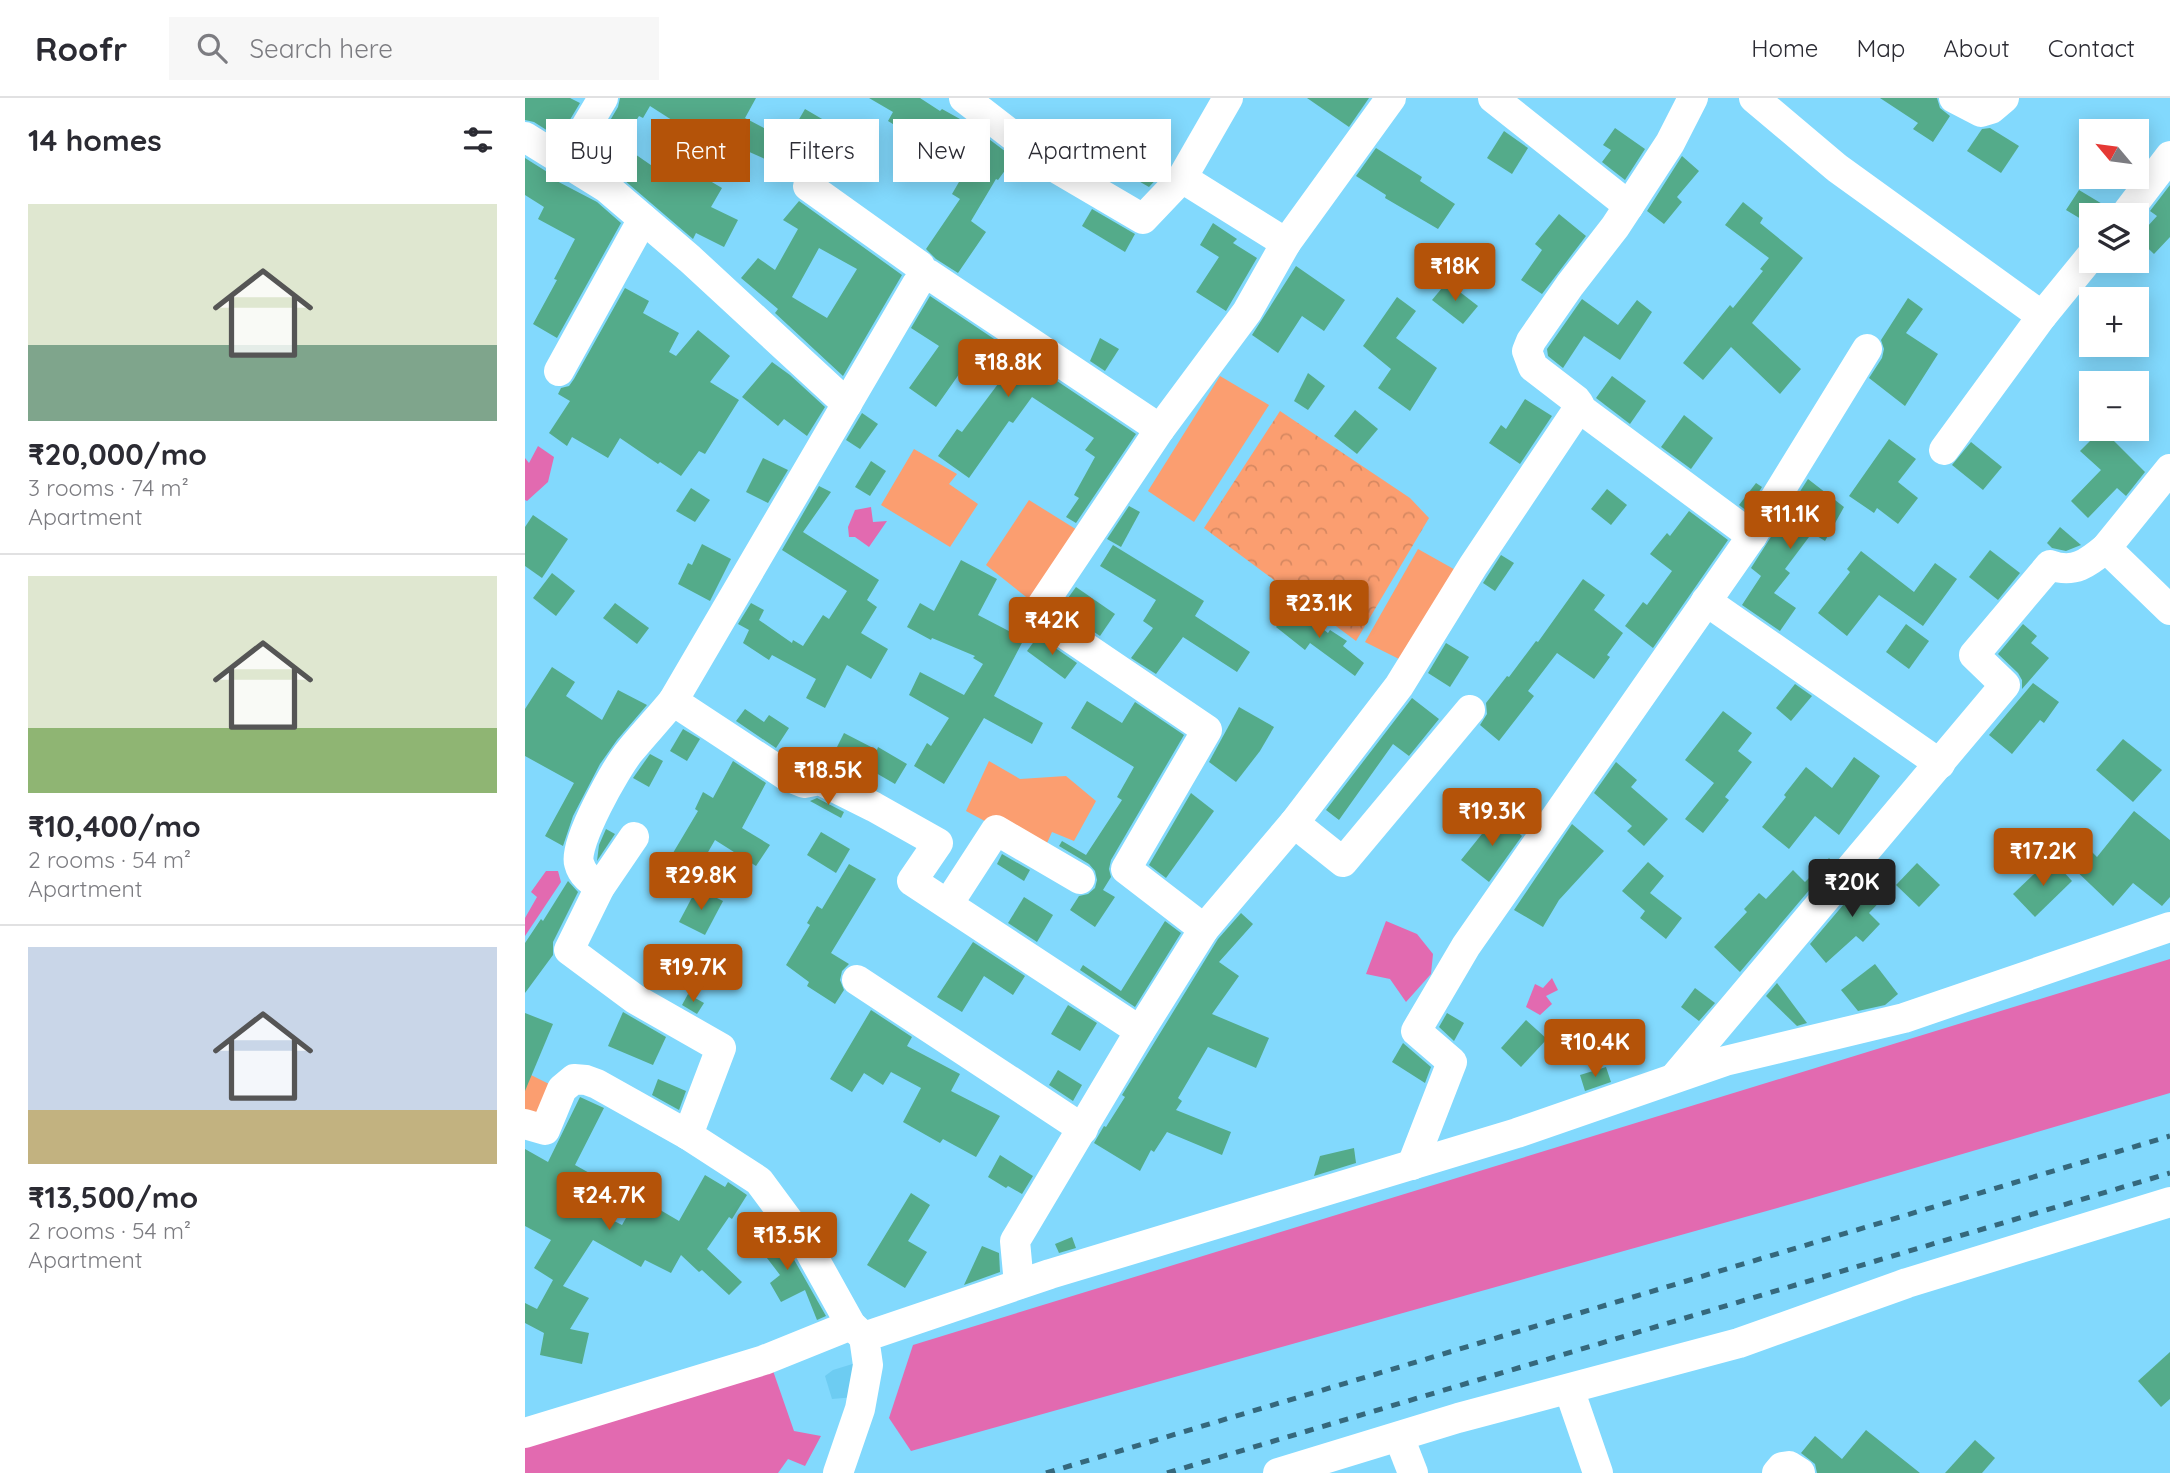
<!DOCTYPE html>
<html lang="en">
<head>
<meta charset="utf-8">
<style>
  body { margin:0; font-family:Quicksand,sans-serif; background:#f7f7f7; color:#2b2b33; height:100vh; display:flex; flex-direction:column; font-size:26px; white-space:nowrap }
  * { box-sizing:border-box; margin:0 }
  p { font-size:23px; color:#7c7c81 }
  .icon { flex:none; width:38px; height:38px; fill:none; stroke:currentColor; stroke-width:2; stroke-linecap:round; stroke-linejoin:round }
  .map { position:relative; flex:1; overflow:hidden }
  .details { display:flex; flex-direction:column; background:#fff; width:525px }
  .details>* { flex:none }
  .hud { position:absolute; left:21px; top:21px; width:665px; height:63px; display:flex; gap:14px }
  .needle { width:46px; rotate:299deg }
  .controls { position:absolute; left:1554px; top:21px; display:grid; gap:14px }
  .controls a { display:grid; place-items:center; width:70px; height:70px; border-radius:0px; background:#fff; box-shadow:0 4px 18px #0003; font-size:35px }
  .price { position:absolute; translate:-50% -60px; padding:0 16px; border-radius:7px; background:#b45309; color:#fff; font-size:23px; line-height:46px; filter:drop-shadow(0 2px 4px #0008) }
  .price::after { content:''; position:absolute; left:50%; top:42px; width:21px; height:16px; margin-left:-10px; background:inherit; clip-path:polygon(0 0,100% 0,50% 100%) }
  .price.selected { background:#222; color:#fff }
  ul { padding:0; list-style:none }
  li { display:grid; align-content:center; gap:14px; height:371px; padding:0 28px }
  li+li { border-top:2px solid #e1e1e2 }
  li span { display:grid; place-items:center; height:217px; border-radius:0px; color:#555 }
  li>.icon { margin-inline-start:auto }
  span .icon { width:126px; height:126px; fill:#fffc; stroke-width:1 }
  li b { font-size:30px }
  h2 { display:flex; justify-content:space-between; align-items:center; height:84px; padding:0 28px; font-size:30px }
  .chip { padding:0 24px; border-radius:0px; background:#fff; box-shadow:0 4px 18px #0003; font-size:24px; line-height:63px }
  .chip.selected { background:#b45309; color:#fff }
  header { display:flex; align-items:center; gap:42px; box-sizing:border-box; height:98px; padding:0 35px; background:#fff; border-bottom:2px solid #e1e1e2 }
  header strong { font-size:33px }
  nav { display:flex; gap:38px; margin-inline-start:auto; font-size:24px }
  .search { width:490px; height:63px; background:#f7f7f7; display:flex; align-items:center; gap:18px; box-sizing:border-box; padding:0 24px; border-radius:0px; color:#7c7c81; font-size:26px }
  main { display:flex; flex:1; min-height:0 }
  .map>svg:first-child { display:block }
  .built { fill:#6dccf2 }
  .green { fill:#fb9e70 }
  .park { fill:url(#park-crowns) }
  .water { fill:#e26ab0 }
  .building { fill:#54ab8a; fill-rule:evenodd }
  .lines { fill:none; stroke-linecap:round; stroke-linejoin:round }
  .minor { stroke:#fff; stroke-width:30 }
  .rail { stroke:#35687c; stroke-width:5; stroke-dasharray:9 9; stroke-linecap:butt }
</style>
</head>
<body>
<header>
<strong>Roofr</strong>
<div class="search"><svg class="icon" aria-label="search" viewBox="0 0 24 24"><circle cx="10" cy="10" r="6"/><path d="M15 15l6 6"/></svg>Search here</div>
<nav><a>Home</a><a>Map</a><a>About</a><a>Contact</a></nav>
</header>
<main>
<section class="details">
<h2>14 homes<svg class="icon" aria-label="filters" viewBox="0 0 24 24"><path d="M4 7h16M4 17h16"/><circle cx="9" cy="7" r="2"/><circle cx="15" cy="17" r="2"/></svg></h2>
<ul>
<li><span style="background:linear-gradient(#dfe7d0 65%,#7fa58c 0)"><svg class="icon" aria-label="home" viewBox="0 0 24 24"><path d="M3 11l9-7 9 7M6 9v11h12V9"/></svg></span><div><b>₹20,000/mo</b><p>3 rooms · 74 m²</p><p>Apartment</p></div></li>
<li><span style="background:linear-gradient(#dfe7d0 70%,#8fb573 0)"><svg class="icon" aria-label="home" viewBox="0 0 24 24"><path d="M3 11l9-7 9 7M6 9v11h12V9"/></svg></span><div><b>₹10,400/mo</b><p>2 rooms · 54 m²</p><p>Apartment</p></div></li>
<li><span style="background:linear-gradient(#c9d6e8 75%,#c2b280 0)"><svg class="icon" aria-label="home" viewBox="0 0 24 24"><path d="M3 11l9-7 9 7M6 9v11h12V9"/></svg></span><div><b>₹13,500/mo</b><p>2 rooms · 54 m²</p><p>Apartment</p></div></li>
</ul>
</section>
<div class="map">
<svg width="1645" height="1375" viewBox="0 0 1645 1375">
  <defs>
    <pattern id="park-crowns" width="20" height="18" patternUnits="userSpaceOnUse" patternTransform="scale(1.75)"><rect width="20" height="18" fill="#fb9e70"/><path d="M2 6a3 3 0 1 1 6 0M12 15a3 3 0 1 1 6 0" fill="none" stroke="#d68861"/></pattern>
  </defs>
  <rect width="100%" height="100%" fill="#82d9fd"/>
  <polygon class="built" points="334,1264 330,1299 307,1301 300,1278 308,1272"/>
  <g class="green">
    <polygon points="695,278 744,307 669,424 623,393"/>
    <polygon points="389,351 432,376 424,386 453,406 425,449 356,407"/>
    <polygon points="504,402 557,435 510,506 461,467"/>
    <polygon points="893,451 934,474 878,563 840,544"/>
    <polygon points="464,663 495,681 541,678 571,703 549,743 527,734 518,754 441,713"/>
    <polygon points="0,974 34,991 0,1033"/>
  </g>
  <polygon class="park" points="755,313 885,400 904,420 831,543 679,430"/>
  <g class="water">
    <polygon points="100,43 108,46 87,79 75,70 80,62 75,57 83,45 95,49"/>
    <polygon points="13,348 29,359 23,384 2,403 0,402 0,360 4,365"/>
    <polygon points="346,409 348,424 362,423 344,449 330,439 324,439 323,429 330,412"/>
    <polygon points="21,773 33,773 36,784 0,838 0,820 12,799 6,794"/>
    <polygon points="861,823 892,836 908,856 906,876 881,904 865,881 841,876"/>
    <polygon points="1645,861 1645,995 1284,1101 386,1353 364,1320 388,1247"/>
    <polygon points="1027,880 1033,892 1021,898 1027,906 1015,917 1001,909 1010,886 1018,890"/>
    <polygon points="246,1267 269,1333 296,1338 280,1368 263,1361 253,1375 0,1375 0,1348"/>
  </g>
  <g class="building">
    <polygon points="0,0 45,0 55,5 34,40 9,24 0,22"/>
    <polygon points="95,0 231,0 220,20 262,42 280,11 309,28 293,55 286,51 269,78 240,61 202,44 180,80 197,90 186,109 213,122 199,149 171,135 168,141 92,76 107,54 149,83 175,40 125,8 118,20 114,18 99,43 80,31 93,9"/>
    <polygon points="344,0 395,0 415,13 417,11 444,26 489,60 473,82 471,81 446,123 461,134 433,175 411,161 401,151 435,101 427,96 438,77 431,73 434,67 363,23 368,14"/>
    <polygon points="782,0 844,0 824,29"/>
    <polygon points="1355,0 1412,0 1415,10 1425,18 1408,44 1388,31 1393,25"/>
    <polygon points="1090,30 1120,51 1100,82 1077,64 1086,52 1078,47"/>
    <polygon points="1465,30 1494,48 1476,75 1442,53 1457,31"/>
    <polygon points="979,33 1003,50 987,76 962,60"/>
    <polygon points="851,50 897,79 895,83 930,106 913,131 860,100 861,97 831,78"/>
    <polygon points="616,56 641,71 624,89 603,77"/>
    <polygon points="1157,58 1174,73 1152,99 1157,104 1139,126 1122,113"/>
    <polygon points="0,60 27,77 26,80 72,104 96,125 32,240 8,226 32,182 29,181 50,141 13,121 19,109 0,97"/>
    <polygon points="1645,87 1645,139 1629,156 1612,140 1632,118 1625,113"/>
    <polygon points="1554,92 1584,110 1583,117 1566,117 1566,127 1541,112"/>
    <path d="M 274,103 L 377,177 L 318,278 L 250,215 L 253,211 L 216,180 L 233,160 L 250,172 L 273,131 L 258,122 ZM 294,150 L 332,171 L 302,220 L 267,199 Z"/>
    <polygon points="1218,104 1238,120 1235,125 1278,160 1227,225 1276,271 1255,296 1206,249 1178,282 1158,265 1205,207 1208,210 1238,173 1235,171 1244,160 1200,127"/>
    <polygon points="567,111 610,136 600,154 557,128"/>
    <polygon points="1034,116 1061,138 1017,196 996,182 1017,152 1010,146"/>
    <polygon points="688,125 712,141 708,145 732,160 701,213 671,194 694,159 675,147"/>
    <polygon points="771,168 820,202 799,233 777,218 753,255 727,237"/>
    <polygon points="922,184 953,208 938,226 907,202"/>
    <polygon points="100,190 124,203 118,215 154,235 144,254 151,258 173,232 205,258 185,284 214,302 180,356 174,353 156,378 135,364 133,366 95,340 83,360 47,339 42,348 24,335 45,303 33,296 36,290 44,288 49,281"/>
    <polygon points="405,198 611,336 551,425 541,419 554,400 549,397 570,359 560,352 569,340 507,299 488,325 484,323 444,380 413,358 432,331 437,334 476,282 444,262 411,309 384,290 414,248 386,230"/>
    <polygon points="872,199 891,213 871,240 912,270 885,313 853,290 866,271 838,248"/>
    <polygon points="1383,200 1398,211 1381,235 1413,256 1380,308 1344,280 1357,260 1359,251 1356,242"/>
    <polygon points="1057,201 1093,227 1112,202 1127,214 1095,262 1059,238 1038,270 1023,258 1022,251"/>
    <polygon points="575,240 594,251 580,273 565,263"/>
    <polygon points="247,264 265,277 300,309 282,338 259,321 253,328 217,299"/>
    <polygon points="783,275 800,288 783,312 769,303"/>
    <polygon points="1087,278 1121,303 1105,326 1071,300"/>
    <polygon points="1000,301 1027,318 995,366 964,345 976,327 981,331"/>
    <polygon points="830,312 853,331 832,356 809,338"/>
    <polygon points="337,315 353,326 335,351 321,342"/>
    <polygon points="1159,317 1188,340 1166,371 1136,349"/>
    <polygon points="1577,331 1620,374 1601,398 1592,390 1563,420 1546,403 1576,372 1555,353"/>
    <polygon points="1364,341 1391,361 1373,384 1393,400 1373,426 1352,410 1349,415 1324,398"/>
    <polygon points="1446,344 1477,369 1458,392 1427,367"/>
    <polygon points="238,360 263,372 243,405 221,394"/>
    <polygon points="346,363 361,373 345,398 330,389"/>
    <polygon points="1283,381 1319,409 1300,443 1287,435 1260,471 1265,475 1249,495 1271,510 1255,533 1217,507 1236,478 1226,470"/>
    <polygon points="1231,385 1237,389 1222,413 1214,407"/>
    <polygon points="294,388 306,394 278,434 354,482 342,502 352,509 336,535 363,551 346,581 322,567 300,610 281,600 291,581 247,557 244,562 218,545 224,532 213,526 226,505 239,512 234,522 267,545 268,542 278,548 298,517 304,521 322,493 257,452"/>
    <polygon points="166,390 185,402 170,424 151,413"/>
    <polygon points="1082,391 1102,407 1086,427 1066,411"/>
    <polygon points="604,408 615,414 596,449 582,441"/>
    <polygon points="1164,413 1203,442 1128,550 1100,528 1118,504 1122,507 1147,473 1125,456 1142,435 1145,438"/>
    <polygon points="8,417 43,441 17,480 0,468 0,429"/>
    <polygon points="1535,429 1556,447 1541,453 1527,450 1522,445"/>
    <polygon points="177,446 206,461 185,503 153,486 163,465 167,467"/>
    <polygon points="588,447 679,503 670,518 725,554 712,574 658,539 631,576 606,560 628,530 618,523 631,502 575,468"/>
    <polygon points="1465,452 1495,475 1473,502 1444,479"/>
    <polygon points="1336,453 1389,494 1410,465 1432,481 1398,528 1354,497 1322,538 1293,515 1325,474 1322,471"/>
    <polygon points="976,457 989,465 970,493 958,485"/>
    <polygon points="436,462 472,481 453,517 499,541 469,598 518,625 507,646 459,620 419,686 389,668 402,645 406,648 424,620 384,597 395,574 439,597 458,566 448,560 450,558 407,540 406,542 382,529 395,505 409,513"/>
    <polygon points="27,475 50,493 31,518 8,500"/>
    <polygon points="1058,481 1080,497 1069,512 1098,535 1082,557 1085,559 1069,581 1032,555 1003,593 1009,598 974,643 955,627 962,616 961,605 982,578 984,579 1011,543 1013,544"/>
    <polygon points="551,489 590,516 575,538 535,511"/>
    <polygon points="90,505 124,530 112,546 78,520"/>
    <polygon points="768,508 803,535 805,532 822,543 818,548 839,565 830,578 785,545 780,552 751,529"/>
    <polygon points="1381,526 1404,543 1384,571 1361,554"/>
    <polygon points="1498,526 1512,538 1506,545 1524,560 1497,591 1497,582 1493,575 1473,556"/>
    <polygon points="513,538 552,565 540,581 502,553"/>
    <polygon points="921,545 944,559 925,589 903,575"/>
    <polygon points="27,569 50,584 41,598 77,622 93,592 122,607 92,642 75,666 48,718 38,748 20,738 49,685 0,658 0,611"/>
    <polygon points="1508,585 1534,604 1519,625 1515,622 1487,656 1464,637"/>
    <polygon points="1270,586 1287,598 1266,623 1251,610"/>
    <polygon points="887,600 914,621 884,658 868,646 814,722 801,712"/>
    <polygon points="562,603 597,625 610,604 659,637 586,762 584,771 586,779 578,792 590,799 570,829 545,812 554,798 563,796 570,790 572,782 570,773 564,766 534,748 537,743 561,757 597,702 592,699 609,669 546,630"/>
    <polygon points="714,609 749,629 735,653 711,684 684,664"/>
    <polygon points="220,611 239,624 244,617 264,630 251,650 211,623"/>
    <polygon points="1198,613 1227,635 1213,653 1227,664 1200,699 1204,702 1178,735 1160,721 1189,685 1160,662"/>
    <polygon points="158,631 175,641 162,663 145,653"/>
    <polygon points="319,635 352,652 353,649 382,666 370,686 325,660 318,674 303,667"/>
    <polygon points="1598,641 1637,672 1608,704 1571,672"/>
    <polygon points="125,656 138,663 124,689 108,680"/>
    <polygon points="1329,659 1355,678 1314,737 1290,718 1264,751 1237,729 1261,699 1259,697 1281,669 1307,690"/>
    <polygon points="208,663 241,685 217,730 245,747 231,768 190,742 171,775 145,760 173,713 170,711 178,694 188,700"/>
    <polygon points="1091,664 1112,682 1106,689 1143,721 1119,748 1102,733 1107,728 1069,695"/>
    <polygon points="666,695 689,713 641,780 624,767"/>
    <polygon points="292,700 319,714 316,720 285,703"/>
    <polygon points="1609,713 1645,742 1645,799 1637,808 1608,785 1588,808 1544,766 1562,749 1572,759"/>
    <polygon points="973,716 997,738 964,784 936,762"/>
    <polygon points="1047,726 1079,753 1034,802 1018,829 989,812"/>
    <polygon points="81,731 90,736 72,763 74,747"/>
    <polygon points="296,734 325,751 311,775 282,757"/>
    <polygon points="477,756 505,772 499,783 472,766"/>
    <polygon points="1304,760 1308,764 1215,874 1189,849 1222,814 1219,811 1234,795 1241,801 1268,772 1280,784"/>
    <polygon points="1526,760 1547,783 1510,819 1488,796"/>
    <polygon points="1123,764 1139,778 1125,795 1157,820 1141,841 1115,820 1120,813 1097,793"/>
    <polygon points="1392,765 1415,787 1394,809 1371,787"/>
    <polygon points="324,766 351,781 306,855 324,866 317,873 315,882 319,892 310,906 282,888 284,884 261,867 285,827 282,825 292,808 297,811"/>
    <polygon points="1347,773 1367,791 1344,815 1355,826 1338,844 1331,838 1301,865 1285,846"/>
    <polygon points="43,783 53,794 28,844 28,857 0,895 0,845 16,821 18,823"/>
    <polygon points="172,790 198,803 180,837 154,824"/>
    <polygon points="499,799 528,817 512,844 483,825"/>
    <polygon points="716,815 728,826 694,864 714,878 687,916 744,940 731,970 683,949 653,1000 657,1003 651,1012 706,1034 697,1057 642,1034 629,1054 626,1052 615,1073 569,1045 579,1028 581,1029 600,999 597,997 610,976 693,841"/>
    <polygon points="640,823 656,835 610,909 555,872 558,867 596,893"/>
    <polygon points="448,844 500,878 488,897 459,878 437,914 412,899"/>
    <polygon points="1350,866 1373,896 1360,907 1333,913 1316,892"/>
    <polygon points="1252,885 1282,925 1272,928 1241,898"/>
    <polygon points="1170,890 1190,905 1174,923 1156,909"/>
    <polygon points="163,896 179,905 172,916 157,907"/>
    <polygon points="543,907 572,925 555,953 526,936"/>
    <polygon points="346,912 387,939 382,948 435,976 426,993 475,1018 451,1059 418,1041 415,1045 378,1024 396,990 366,974 358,987 339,975 327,994 305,981"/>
    <polygon points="98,914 141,939 128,967 83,948"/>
    <polygon points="0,915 28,926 0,993"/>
    <polygon points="922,915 939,925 929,943 914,929"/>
    <polygon points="1001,922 1022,941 996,969 976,950"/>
    <polygon points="878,945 906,969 900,985 867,964"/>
    <polygon points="1081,969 1086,984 1060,993 1055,977"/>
    <polygon points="533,972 557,987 548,1003 524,987"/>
    <polygon points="133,981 161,993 154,1012 127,997"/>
    <polygon points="55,999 79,1010 50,1067 77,1082 62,1109 97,1127 113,1099 154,1123 180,1077 200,1089 203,1084 222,1097 207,1121 204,1119 182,1151 217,1184 204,1197 177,1172 174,1174 156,1157 146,1175 120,1162 116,1169 68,1142 38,1188 64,1200 45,1231 64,1235 57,1266 15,1257 19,1235 0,1225 0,1205 12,1211 28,1182 9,1170 26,1142 0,1128 0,1051 23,1064"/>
    <polygon points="829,1050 831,1065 789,1078 795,1058"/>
    <polygon points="475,1057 508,1078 497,1096 483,1088 481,1090 463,1079"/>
    <polygon points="386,1095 405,1107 383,1143 402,1154 380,1190 342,1167"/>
    <polygon points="246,1129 267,1158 301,1218 292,1222 280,1192 256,1204 245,1185 255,1177 232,1147"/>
    <polygon points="547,1139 551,1150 534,1155 530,1146"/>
    <polygon points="457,1148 474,1155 475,1174 439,1187"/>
    <polygon points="1645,1254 1645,1301 1636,1309 1613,1283"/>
    <polygon points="1341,1332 1395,1375 1292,1375 1290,1366 1276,1355 1290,1338 1317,1361"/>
    <polygon points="1450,1342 1470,1360 1457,1375 1420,1375"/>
  </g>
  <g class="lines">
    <g class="minor">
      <polyline points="439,0 526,67 618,121 657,80 761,145 722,214 635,331"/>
      <polyline points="968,0 1104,108"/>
      <polyline points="1229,0 1312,70 1517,218"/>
      <polyline points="1429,0 1456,14 1466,11 1479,0"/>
      <polyline points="0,39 82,90 165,161 322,306"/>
      <polyline points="40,64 78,0"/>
      <polyline points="657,80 703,0"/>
      <polyline points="283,88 395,168 399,177"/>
      <polyline points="1600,117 1645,58"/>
      <polyline points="761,145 866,0"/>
      <polyline points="34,273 118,121"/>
      <polyline points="1053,309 1227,438"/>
      <polyline points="1419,352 1517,218 1566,158"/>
      <polyline points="1581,450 1645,371"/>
      <polyline points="1181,503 1415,666"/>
      <polyline points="148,603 262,678 279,685 295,682 349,709 413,745 387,783 615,933"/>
      <polyline points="769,725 818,764 945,612"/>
      <polyline points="109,739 75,789 44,852 110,901 196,950 163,1037 234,1083 282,1148 326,1227 339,1239"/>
      <path d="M 75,789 C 66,783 57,777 54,765 C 48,746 91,670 105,653 C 119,636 134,620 148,603 L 392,186 L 403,176 L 635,331 L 511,516 L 682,632 L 601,771 L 679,831"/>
      <polyline points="423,806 471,732 555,781"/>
      <polyline points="332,882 558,1031"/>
      <path d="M 1150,979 L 1480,587 L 1449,557 L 1525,467 C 1549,476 1563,465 1581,450 L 1645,512"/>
      <polyline points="0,1026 20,1032 37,991 49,981 61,982 72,986 163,1037"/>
      <polyline points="887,1067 927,964 891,933 941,848 1227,438 1342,251"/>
      <polyline points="494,1186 490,1143 615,933 679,831 769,725 874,588 948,468 1049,317 1054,306 1051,302 1008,269 1002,253 1006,243 1045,187 1090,129 1145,45 1168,0"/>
      <polyline points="1044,1291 1073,1375"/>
      <polyline points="0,1335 239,1262 326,1227"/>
      <polyline points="874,1339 888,1375"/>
      <polyline points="313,1375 335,1311 343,1267 339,1239 525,1176 992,1035 1200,963 1379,920 1645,829"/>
      <polyline points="753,1375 933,1320 1214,1245 1382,1185 1645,1104"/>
      <polyline points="1252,1375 1257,1369 1264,1368 1275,1375"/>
    </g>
    <g class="rail">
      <polyline points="521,1375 1645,1038"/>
      <polyline points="642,1375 1645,1075"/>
    </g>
  </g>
</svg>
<div class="controls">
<a><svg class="needle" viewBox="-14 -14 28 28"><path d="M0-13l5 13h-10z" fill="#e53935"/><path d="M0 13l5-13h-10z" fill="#7c7c81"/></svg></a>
<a><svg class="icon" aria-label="layers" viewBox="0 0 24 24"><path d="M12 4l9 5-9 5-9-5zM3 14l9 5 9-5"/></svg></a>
<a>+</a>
<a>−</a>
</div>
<b class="price" style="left:930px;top:205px">₹18K</b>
<b class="price" style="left:483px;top:301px">₹18.8K</b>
<b class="price" style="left:1265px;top:453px">₹11.1K</b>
<b class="price" style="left:794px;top:542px">₹23.1K</b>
<b class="price" style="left:527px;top:559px">₹42K</b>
<b class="price" style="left:303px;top:709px">₹18.5K</b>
<b class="price" style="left:967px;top:750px">₹19.3K</b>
<b class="price" style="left:1518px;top:790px">₹17.2K</b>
<b class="price" style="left:176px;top:814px">₹29.8K</b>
<b class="price selected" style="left:1327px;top:821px">₹20K</b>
<b class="price" style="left:168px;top:906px">₹19.7K</b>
<b class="price" style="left:1070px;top:981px">₹10.4K</b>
<b class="price" style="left:84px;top:1134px">₹24.7K</b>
<b class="price" style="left:262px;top:1174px">₹13.5K</b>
<div class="hud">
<a class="chip">Buy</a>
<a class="chip selected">Rent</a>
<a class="chip">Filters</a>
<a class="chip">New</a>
<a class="chip">Apartment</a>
</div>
</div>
</main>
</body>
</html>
